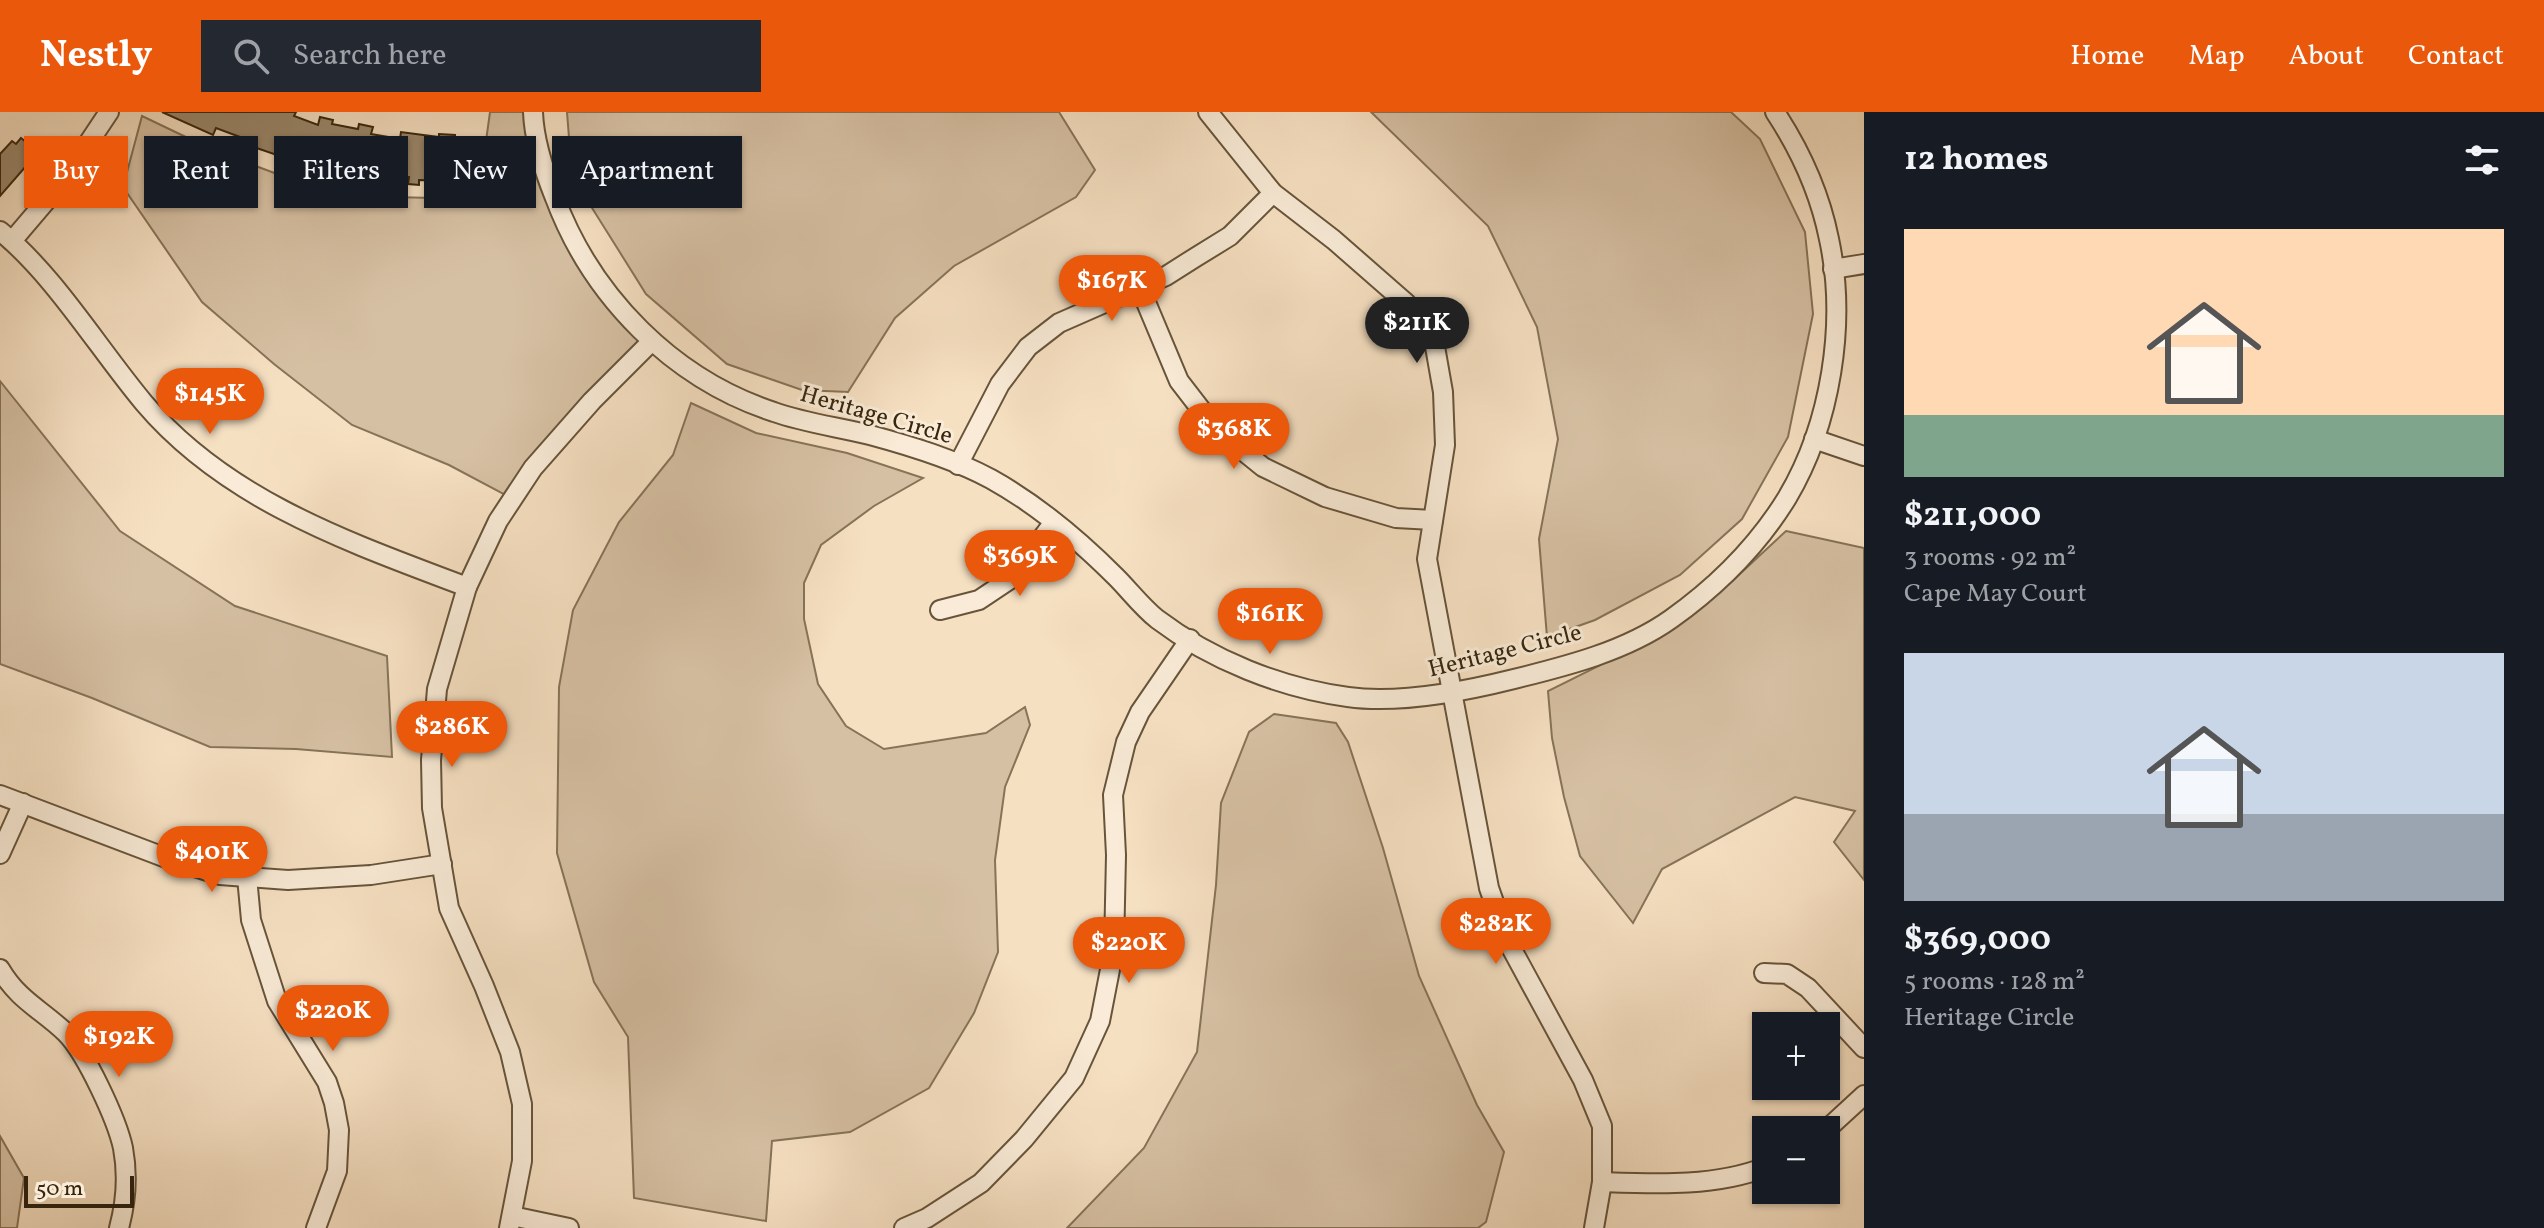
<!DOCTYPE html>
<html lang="en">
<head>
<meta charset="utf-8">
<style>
  body { margin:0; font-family:Vollkorn,serif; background:#242831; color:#f1f3f6; height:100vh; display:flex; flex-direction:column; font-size:30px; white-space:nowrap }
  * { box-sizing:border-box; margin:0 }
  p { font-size:26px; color:#9ea1a6 }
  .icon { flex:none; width:44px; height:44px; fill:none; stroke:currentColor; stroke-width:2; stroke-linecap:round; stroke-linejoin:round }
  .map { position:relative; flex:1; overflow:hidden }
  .drawer { display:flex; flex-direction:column; background:#171b24; width:680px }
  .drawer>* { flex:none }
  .top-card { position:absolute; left:24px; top:24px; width:760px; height:72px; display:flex; gap:16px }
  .buttons { position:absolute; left:1752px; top:900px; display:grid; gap:16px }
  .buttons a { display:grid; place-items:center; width:88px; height:88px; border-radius:0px; background:#171b24; box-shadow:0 2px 6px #0004; font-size:40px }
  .scale { position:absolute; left:24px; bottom:20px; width:110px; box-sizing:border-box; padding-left:8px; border:4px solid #37260d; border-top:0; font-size:22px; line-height:28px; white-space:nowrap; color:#37260d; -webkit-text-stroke:6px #f9ebd7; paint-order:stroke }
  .price { position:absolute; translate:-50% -68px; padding:0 18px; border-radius:28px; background:#ea580c; color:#fff; font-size:26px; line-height:52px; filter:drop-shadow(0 2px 4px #0008) }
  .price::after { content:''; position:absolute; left:50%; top:48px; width:24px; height:18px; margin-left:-12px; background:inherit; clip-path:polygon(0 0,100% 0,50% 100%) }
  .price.current { background:#222; color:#fff }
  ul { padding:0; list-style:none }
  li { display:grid; align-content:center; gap:16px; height:424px; padding:0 40px }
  li span { display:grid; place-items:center; height:248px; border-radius:0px; color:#555 }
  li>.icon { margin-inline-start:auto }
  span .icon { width:144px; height:144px; fill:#fffc; stroke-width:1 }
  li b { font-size:34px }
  h2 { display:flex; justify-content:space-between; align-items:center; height:96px; padding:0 40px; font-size:34px }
  .tag { padding:0 28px; border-radius:0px; background:#171b24; box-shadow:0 2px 6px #0004; font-size:28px; line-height:72px }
  .tag.current { background:#ea580c; color:#fff }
  header { display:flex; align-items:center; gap:48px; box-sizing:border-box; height:112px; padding:0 40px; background:#ea580c; color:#fff }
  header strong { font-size:38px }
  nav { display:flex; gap:44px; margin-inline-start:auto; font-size:28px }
  .search { width:560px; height:72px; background:#242831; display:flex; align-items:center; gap:20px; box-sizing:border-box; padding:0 28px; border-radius:0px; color:#9ea1a6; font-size:30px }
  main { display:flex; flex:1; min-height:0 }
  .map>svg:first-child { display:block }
  .green { fill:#d6c0a3; stroke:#867358; stroke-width:2 }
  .building { fill:#9a876b; stroke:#37260d; stroke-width:2 }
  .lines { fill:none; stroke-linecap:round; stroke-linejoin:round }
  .minor-casing { stroke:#67543a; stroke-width:22 }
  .minor { stroke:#f9ebd7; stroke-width:18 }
  .labels { text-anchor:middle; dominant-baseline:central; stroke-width:6; stroke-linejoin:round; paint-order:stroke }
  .street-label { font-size:24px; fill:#37260d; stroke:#f9ebd7 }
</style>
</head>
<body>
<header>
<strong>Nestly</strong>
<div class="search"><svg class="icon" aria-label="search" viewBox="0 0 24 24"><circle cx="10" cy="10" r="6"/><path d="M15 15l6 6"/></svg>Search here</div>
<nav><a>Home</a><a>Map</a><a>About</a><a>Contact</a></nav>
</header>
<main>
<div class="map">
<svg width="1864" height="1116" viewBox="0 0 1864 1116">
  <rect width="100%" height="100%" fill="#f6e0c2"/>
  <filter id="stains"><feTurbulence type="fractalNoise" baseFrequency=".0025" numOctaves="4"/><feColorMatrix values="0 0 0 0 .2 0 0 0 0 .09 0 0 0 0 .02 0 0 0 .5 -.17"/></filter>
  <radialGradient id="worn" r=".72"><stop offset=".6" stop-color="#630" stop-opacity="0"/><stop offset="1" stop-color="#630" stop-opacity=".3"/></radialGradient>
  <g class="green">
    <polygon points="490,0 533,0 566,117 652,229 513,387 449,353 352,313 274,252 202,190 123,75 142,4 213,38 304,72 391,85 478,87"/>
    <polygon points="567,0 1059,0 1095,58 1076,85 954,154 895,206 848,280 802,278 727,252 646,182 572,64"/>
    <polygon points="1371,0 1731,0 1760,27 1805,120 1813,202 1788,325 1742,407 1680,463 1595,508 1547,525 1539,427 1558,327 1537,215 1488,114"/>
    <polygon points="0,269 120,419 235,494 387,544 392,645 296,637 210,635 92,586 0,552"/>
    <polygon points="691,291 756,321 847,341 923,366 874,394 821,433 804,471 804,507 818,572 846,614 884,637 986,621 1025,595 1030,613 1005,675 995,748 998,840 974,901 929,976 850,1020 772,1029 766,1109 634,1086 628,925 594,870 557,741 559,575 573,498 619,410 673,343"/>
    <polygon points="1786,419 1864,436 1864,768 1834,730 1855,699 1795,685 1662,757 1633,811 1580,744 1564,685 1552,626 1548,579 1663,522 1728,473"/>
    <polygon points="1274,602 1336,611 1348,630 1383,736 1419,864 1477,993 1504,1040 1486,1110 1478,1116 1067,1116 1144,1036 1197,940 1216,773 1221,691 1249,620"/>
    <polygon points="0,1024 24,1066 17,1116 0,1116"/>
  </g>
  <g class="building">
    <polygon points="162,0 296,0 294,4 318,13 320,5 333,8 332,12 358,17 359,12 373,15 371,22 400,27 401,20 439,25 439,22 455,23 455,29 470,29 468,78 448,77 449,69 419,68 419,73 408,72 409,65 383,61 381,72 290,52 289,54 277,50 280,44 239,30 240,25 216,16 213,23"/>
    <polygon points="21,26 31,34 26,39 34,45 0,84 0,42 12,29 16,32"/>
  </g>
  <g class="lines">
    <g class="minor-casing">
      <g id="minor">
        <path d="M 533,0 C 534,29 544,59 555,86 C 592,185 673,267 774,300 C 805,311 838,315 870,323 C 911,334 954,347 991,367 C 1036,392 1079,428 1116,465 C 1129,478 1142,495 1157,507 C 1211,548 1281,576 1348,585 C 1397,592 1466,579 1514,567 C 1567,554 1626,539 1671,507 C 1716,475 1758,433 1787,386 C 1831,312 1847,211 1829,127 C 1820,82 1800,38 1775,0"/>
        <polyline points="1208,0 1273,81 1334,128 1406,191 1434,229 1443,280 1445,333 1427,447 1489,776 1508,830 1583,968 1602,1014 1602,1070 1594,1116"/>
        <path d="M 0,119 C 55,164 98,236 144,291 C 227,389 351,431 467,475"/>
        <polyline points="12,129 63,69 109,0"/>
        <polyline points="1833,157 1864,152"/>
        <polyline points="1140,176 1179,269 1216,317 1263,355 1325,385 1396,406 1433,408"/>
        <polyline points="1814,327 1864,344"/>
        <polyline points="958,353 1000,272 1028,235 1059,211 1166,164 1196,145 1230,124 1273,81"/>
        <polyline points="940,498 979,488 1012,466 1054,410"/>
        <polyline points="0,683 169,747 220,763 288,768 371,763 442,752"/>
        <polyline points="0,742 23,691"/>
        <polyline points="247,765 251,808 277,889 327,970 334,991 339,1018 337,1059 316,1116"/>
        <path d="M 0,857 C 19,889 41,897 66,921 C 86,941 117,1008 123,1036 C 128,1063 126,1090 119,1116"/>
        <polyline points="1764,861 1787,862 1808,876 1864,936"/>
        <polyline points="1826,1018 1864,983"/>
        <path d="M 1602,1070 C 1656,1072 1715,1075 1766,1055"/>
        <polyline points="512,1104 569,1116"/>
        <polyline points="509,1116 522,1049 522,992 510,940 484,874 449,796 432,696 431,648 437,577 467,475 498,409 533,356 592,289 652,229"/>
        <polyline points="904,1116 927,1106 981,1071 1024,1027 1074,966 1100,909 1114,837 1116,743 1113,683 1126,630 1140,600 1190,527"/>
      </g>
    </g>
    <use href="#minor" class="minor"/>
  </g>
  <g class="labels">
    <g class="street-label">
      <text transform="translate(876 304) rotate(16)">Heritage Circle</text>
      <text transform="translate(1505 540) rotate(-14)">Heritage Circle</text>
    </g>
  </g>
  <rect width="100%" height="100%" filter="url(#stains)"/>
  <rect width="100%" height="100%" fill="url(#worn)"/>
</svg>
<div class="buttons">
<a>+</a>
<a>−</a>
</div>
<div class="scale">50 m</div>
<b class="price" style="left:1112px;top:211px">$167K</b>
<b class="price current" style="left:1417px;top:253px">$211K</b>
<b class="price" style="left:210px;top:324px">$145K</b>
<b class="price" style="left:1234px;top:359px">$368K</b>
<b class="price" style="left:1020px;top:486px">$369K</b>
<b class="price" style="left:1270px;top:544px">$161K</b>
<b class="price" style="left:452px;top:657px">$286K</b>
<b class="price" style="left:212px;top:782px">$401K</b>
<b class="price" style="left:1496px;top:854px">$282K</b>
<b class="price" style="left:1129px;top:873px">$220K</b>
<b class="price" style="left:333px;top:941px">$220K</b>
<b class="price" style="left:119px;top:967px">$192K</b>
<div class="top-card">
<a class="tag current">Buy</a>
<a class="tag">Rent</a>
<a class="tag">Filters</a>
<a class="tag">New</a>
<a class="tag">Apartment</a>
</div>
</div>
<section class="drawer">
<h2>12 homes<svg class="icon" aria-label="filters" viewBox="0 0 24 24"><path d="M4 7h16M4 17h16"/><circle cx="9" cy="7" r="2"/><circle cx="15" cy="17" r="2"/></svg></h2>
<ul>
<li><span style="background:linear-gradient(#ffd9b3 75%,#7fa58c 0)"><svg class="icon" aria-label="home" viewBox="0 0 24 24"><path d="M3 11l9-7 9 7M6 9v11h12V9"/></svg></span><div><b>$211,000</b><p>3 rooms · 92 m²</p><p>Cape May Court</p></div></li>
<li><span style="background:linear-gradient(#c9d6e8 65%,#9aa5b1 0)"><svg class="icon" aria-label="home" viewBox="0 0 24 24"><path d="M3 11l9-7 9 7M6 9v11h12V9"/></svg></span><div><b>$369,000</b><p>5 rooms · 128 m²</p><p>Heritage Circle</p></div></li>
</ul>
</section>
</main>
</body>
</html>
